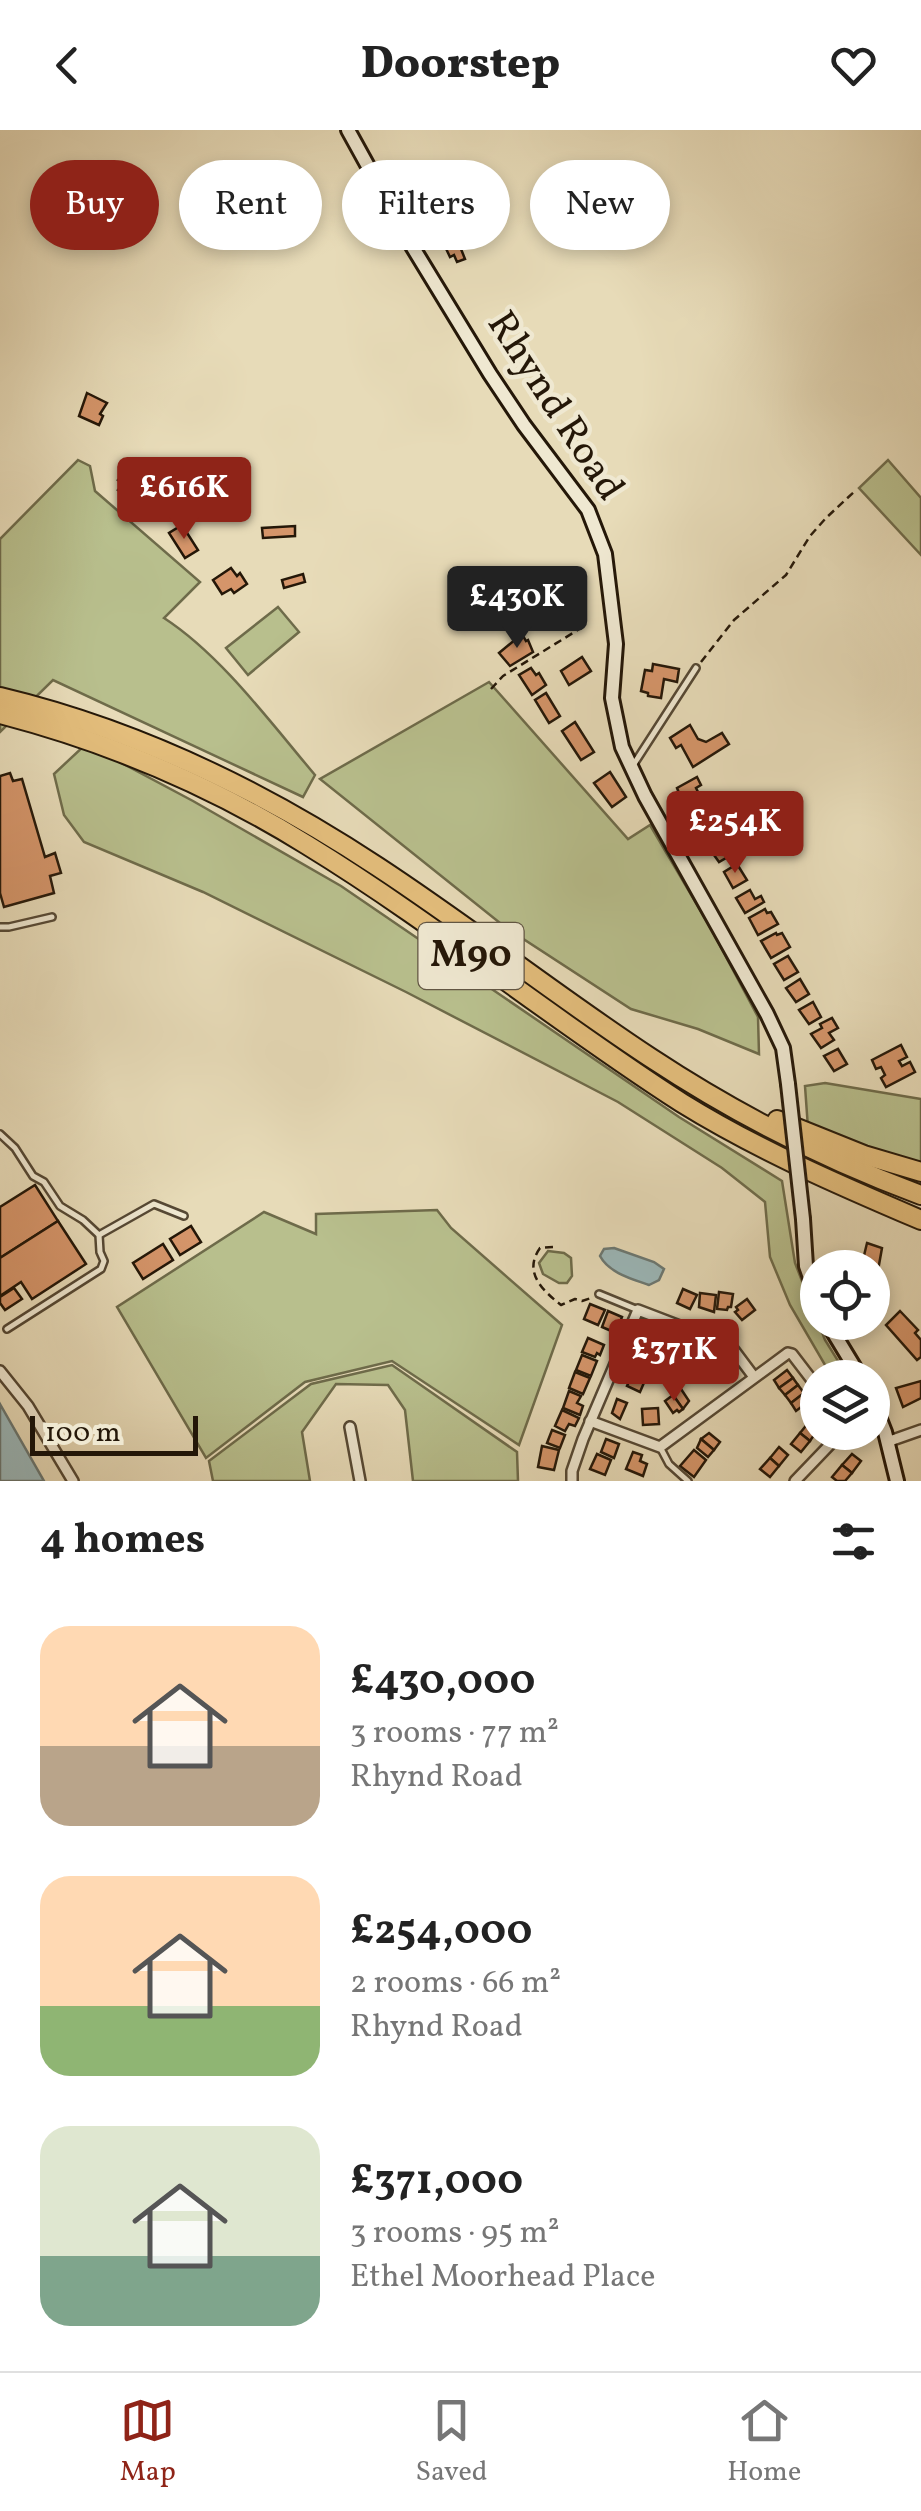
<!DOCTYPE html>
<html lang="en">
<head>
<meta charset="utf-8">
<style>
  body { margin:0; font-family:Vollkorn,serif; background:#f2f2f2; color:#222; height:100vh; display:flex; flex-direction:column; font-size:38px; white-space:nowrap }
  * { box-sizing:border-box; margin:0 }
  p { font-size:32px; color:#767676 }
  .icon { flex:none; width:55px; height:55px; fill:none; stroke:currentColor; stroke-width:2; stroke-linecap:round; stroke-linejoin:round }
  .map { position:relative; height:1351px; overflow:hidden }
  .panel { display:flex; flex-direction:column; background:#fff; flex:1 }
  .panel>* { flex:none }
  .banner { position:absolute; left:30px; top:30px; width:862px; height:90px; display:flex; gap:20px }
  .fabs { position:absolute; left:800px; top:1120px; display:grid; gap:20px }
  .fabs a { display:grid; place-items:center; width:90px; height:90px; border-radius:50%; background:#fff; box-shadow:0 5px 15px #0003; font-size:50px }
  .scale { position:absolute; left:30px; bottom:25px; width:168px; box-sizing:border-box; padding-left:10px; border:5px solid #241708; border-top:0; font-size:28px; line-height:35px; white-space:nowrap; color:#241708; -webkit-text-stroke:8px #efe8d1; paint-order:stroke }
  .price { position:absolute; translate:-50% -85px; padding:0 22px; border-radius:10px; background:#8f2418; color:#fff; font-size:32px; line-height:65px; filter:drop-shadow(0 2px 5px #0008) }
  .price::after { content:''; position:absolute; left:50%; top:60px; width:30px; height:22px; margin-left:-15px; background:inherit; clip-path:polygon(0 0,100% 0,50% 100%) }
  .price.active { background:#222; color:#fff }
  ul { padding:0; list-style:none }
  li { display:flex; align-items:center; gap:30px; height:250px; padding:0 40px }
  li span { display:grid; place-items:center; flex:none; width:280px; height:200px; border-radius:30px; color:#555 }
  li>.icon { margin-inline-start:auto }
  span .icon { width:120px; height:120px; fill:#fffc; stroke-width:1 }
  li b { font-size:42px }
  h2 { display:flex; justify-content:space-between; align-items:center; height:120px; padding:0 40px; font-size:42px }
  .tag { padding:0 35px; border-radius:45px; background:#fff; box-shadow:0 5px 15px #0003; font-size:35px; line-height:90px }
  .tag.active { background:#8f2418; color:#fff }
  header { display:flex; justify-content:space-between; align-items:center; height:130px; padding:0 40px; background:#fff; font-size:45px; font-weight:800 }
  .menu { display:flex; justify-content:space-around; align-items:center; height:140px; border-top:2px solid #e0e0e0; background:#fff; font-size:28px; color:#767676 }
  .menu a { display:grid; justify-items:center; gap:5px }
  .menu .active { color:#8f2418 }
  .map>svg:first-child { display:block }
  .green { fill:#b8bf8d; stroke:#6e6b4a; stroke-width:2.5 }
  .water { fill:#9bb8ba; stroke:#6b7873; stroke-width:2.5 }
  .building { fill:#d5956a; stroke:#241708; stroke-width:2.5 }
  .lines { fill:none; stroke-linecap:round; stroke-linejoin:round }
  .lane-casing { stroke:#554834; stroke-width:10 }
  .street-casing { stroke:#554834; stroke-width:14 }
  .secondary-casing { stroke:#241708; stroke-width:18 }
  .highway-casing { stroke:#241708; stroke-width:22 }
  .path { stroke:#241708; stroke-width:2.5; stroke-dasharray:8 5; stroke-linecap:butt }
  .lane { stroke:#efe8d1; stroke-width:5 }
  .street { stroke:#efe8d1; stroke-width:9 }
  .secondary { stroke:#efe8d1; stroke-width:12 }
  .highway { stroke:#e4be7c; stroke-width:18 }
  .secondary-bridge-casing { stroke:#241708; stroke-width:18; stroke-linecap:butt }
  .secondary-bridge { stroke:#efe8d1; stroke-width:12 }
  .labels { text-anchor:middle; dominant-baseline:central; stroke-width:9; stroke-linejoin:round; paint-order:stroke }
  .shield { fill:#efe8d1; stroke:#615644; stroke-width:2.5 }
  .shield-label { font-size:38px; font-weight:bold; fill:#241708 }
  .street-label { font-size:40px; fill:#241708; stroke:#efe8d1 }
</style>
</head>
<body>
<header><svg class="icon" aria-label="back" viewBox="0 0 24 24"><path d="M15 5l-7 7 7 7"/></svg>Doorstep<svg class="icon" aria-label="heart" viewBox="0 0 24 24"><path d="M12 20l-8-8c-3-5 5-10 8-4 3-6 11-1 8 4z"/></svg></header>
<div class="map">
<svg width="921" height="1351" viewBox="0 0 921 1351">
  <rect width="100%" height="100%" fill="#e7dbb8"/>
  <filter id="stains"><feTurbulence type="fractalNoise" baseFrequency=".002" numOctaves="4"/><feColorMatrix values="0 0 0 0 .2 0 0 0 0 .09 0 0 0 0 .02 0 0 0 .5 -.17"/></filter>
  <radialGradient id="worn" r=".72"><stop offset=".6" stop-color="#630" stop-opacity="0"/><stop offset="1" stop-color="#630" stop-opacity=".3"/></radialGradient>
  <g class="green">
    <path d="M 78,330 L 90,336 L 95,361 L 200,452 L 164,488 C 221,525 271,593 315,645 L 303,667 L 53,550 L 0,602 L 0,409 Z"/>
    <polygon points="888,330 921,368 921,425 859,358"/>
    <polygon points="278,477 299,502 248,545 226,518"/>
    <polygon points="489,552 628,709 650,695 709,795 758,887 759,924 698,899 631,879 505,797 320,649"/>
    <polygon points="86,614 193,671 341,756 679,987 782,1051 795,1133 825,1210 848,1247 832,1247 790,1175 770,1127 765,1072 722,1038 618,972 406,862 203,762 84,712 64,685 54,644"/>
    <polygon points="825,953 921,969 921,1034 808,998 805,956"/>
    <polygon points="437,1080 451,1098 562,1195 519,1315 392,1231 305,1252 206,1328 117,1177 264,1082 316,1104 316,1084"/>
    <polygon points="548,1121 564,1123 571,1128 572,1146 567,1153 559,1153 543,1144 539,1133"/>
    <polygon points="392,1235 517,1322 518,1351 413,1351 405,1280 388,1255 336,1254 302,1302 310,1351 213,1351 209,1331 311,1254"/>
  </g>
  <g class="water">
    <path d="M 614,1118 L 654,1132 L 664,1139 L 659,1150 L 649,1155 C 632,1149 609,1143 600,1126 L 604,1119 Z"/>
    <polygon points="0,1274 44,1351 0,1351"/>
  </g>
  <g class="building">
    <polygon points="433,72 436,81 453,73 458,84 449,89 446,83 432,92 428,85 422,88 417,76 423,73 425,76"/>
    <polygon points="449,89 465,129 457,132 454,125 450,127 440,106 445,105 439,93"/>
    <polygon points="87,263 107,273 100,284 103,286 99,295 79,286"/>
    <polygon points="125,342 146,360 149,365 146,369 142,366 140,368 132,361 127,367 118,360 123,354 118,350"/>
    <polygon points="182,395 198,420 185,428 169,403"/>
    <polygon points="295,396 295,406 263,408 262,398"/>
    <polygon points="231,438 237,446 240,443 247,454 234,463 231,459 222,464 213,450"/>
    <polygon points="303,444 305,452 284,458 282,450"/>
    <polygon points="522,504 526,511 528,510 533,522 510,536 499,523"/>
    <polygon points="582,527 591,541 569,555 561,541"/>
    <polygon points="653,534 679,539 677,552 664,549 661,568 648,566 648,563 641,561 645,540 652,541"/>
    <polygon points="531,538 536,545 539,543 546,555 532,565 519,545"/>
    <polygon points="546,563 560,586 549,593 535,570"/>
    <polygon points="575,592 594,622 581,630 562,601"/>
    <polygon points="690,595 698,609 706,612 722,603 729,614 693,637 681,615 676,618 670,608"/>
    <polygon points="610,642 626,667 612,677 594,653"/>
    <polygon points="10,643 13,651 22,649 45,727 55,723 61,743 50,746 54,763 4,777 0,763 0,646"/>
    <polygon points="697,647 701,655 696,658 699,664 683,673 677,658"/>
    <polygon points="705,672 713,686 698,694 688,681"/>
    <polygon points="713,686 720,699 704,709 698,694"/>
    <polygon points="723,710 731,725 719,732 709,718"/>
    <polygon points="737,734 747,750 733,758 724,742"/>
    <polygon points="750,760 755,769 761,766 764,772 745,783 736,768"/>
    <polygon points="765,779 767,783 771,782 778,794 758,805 749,788"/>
    <polygon points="776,803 777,805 782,803 790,817 771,828 761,811"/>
    <polygon points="788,826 798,842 784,850 774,834"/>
    <polygon points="800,849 809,864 796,872 786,858"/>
    <polygon points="813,872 821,887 809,894 799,880"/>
    <polygon points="832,888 838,898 829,903 834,910 821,918 811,904 822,898 820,894"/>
    <polygon points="901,915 907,927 899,931 902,936 910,932 915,942 886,957 881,948 885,945 881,937 876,939 872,930"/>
    <polygon points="838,919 847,934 834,941 824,926"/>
    <polygon points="35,1055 58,1091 0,1128 0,1077"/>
    <polygon points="58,1091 86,1134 32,1169 21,1152 0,1166 0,1128"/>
    <polygon points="191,1096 201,1112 180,1125 170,1109"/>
    <polygon points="867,1113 882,1118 877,1146 874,1145 872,1152 872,1138 861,1138"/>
    <polygon points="163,1114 173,1130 143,1149 133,1133"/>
    <polygon points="14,1158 22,1169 5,1180 0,1173 0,1167"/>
    <polygon points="683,1159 697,1165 690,1179 677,1173"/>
    <polygon points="719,1162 733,1164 731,1177 728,1177 727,1180 717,1179"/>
    <polygon points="700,1163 716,1165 714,1182 699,1177"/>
    <polygon points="747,1169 755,1180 742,1190 735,1182 738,1180 736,1177"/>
    <polygon points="590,1174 605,1180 598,1195 584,1189"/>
    <polygon points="608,1181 622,1187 616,1203 602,1197"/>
    <polygon points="900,1181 918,1200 915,1203 921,1210 921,1227 917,1230 886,1195"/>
    <polygon points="648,1199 661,1205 655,1218 642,1213"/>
    <polygon points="588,1208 604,1215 600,1225 597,1223 595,1227 582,1222"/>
    <polygon points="675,1211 689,1217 683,1232 669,1226"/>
    <polygon points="638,1217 652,1223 648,1232 632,1226"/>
    <polygon points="582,1225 597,1231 591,1246 576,1240"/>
    <polygon points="632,1226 648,1232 644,1241 630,1236"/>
    <polygon points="787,1240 793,1248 779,1258 774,1250"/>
    <polygon points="575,1242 590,1248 583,1264 569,1258"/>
    <polygon points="633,1243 646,1248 640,1262 627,1256"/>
    <polygon points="793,1248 798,1255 785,1265 779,1258"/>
    <polygon points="921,1251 921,1268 903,1277 896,1258"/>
    <polygon points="798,1255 804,1263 791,1273 785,1265"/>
    <polygon points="681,1259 689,1271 683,1279 673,1265"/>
    <polygon points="569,1261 581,1266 577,1273 583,1276 580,1285 563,1278"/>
    <polygon points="804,1263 809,1271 796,1281 791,1273"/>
    <polygon points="673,1265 683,1279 679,1282 677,1280 673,1283 665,1271"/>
    <polygon points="617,1269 627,1273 620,1289 612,1283"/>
    <polygon points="658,1278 659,1294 643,1295 642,1279"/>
    <polygon points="562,1280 579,1288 575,1296 569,1294 565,1301 555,1296"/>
    <polygon points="809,1292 818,1299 810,1311 800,1303"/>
    <polygon points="552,1300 565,1305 560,1318 547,1313"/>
    <polygon points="709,1303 720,1312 714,1320 701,1309"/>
    <polygon points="800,1303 810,1311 801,1322 791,1314"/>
    <polygon points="606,1309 619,1314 614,1328 601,1322"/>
    <polygon points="701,1309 714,1320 708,1327 697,1318"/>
    <polygon points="542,1316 559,1320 554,1340 538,1337"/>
    <polygon points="779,1317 788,1325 779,1336 770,1328"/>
    <polygon points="694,1320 706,1330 694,1347 680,1336"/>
    <polygon points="633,1322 642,1325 640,1331 647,1334 643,1346 626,1339"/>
    <polygon points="597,1324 611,1330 605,1345 590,1339"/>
    <polygon points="852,1324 861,1331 852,1343 842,1335"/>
    <polygon points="770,1328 779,1336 770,1347 760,1339"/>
    <polygon points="842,1335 852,1343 845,1351 837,1351 832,1347"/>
  </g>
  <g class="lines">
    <g class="lane-casing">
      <g id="lane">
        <polyline points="632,637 696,538"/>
        <polyline points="0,797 9,797 52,787"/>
        <polyline points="0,1004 15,1018 33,1046 44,1052 60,1076 83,1090 99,1105 100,1122 104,1131 101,1139 7,1199"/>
        <polyline points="99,1105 154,1074 184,1086"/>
        <polyline points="599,1164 638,1180"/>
        <polyline points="660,1317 669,1334 688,1351"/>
      </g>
    </g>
    <g class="street-casing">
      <g id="street">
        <polyline points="0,1241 28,1276 73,1351"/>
        <polyline points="590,1291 660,1317 788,1223 792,1224 818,1258"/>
        <polyline points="350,1297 360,1351"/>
        <polyline points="887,1312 921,1300"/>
        <polyline points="572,1351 572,1341 583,1309 638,1180 685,1198 721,1203 754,1247"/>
        <polyline points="795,1351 841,1303"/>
      </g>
    </g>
    <g class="secondary-casing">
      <g id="secondary">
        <polyline points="348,0 412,116 490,244 524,295 588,380 605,424 616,514 612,568 622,617 645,666 767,884 783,918 788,954"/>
        <polyline points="803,1089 806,1136 818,1171"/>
        <polyline points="827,1192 861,1248"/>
        <polyline points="872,1269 885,1302 897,1351"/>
      </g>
    </g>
    <g class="highway-casing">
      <g id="highway">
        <path d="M 0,567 C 134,599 263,661 378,737 C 471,798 558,867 651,928 C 736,984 826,1030 921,1065"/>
        <path d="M 0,584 C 108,612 212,656 307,715 C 436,794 554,891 682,973 C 758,1020 839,1055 921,1090"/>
        <polyline points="777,990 864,1025 921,1042"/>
      </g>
    </g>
    <g class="path">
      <polyline points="701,532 734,490 786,445 810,406 826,388 856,360"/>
      <polyline points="491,559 503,546 581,498"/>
      <path d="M 553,1117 L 540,1118 C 523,1142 542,1160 561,1175 L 575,1169 L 582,1171 L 594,1167"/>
    </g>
    <use href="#lane" class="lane"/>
    <use href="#street" class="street"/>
    <use href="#secondary" class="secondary"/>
    <use href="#highway" class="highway"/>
    <g class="secondary-bridge-casing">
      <polyline id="secondary-bridge" points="788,954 803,1089"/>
    </g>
    <use href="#secondary-bridge" class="secondary-bridge"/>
  </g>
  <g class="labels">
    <rect class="shield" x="418.5" y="793" width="105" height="66" rx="8"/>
    <g class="shield-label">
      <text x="471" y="826">M90</text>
    </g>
    <g class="street-label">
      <text transform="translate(554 277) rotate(57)">Rhynd Road</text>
    </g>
  </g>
  <rect width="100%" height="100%" filter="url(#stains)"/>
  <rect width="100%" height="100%" fill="url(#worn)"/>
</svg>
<div class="fabs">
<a><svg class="icon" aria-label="locate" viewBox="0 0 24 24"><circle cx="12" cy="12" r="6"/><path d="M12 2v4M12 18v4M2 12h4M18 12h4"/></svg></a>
<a><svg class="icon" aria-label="layers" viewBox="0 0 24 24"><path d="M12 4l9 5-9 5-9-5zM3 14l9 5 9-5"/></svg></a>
</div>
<div class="scale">100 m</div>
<b class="price" style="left:184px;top:412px">£616K</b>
<b class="price active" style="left:517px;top:521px">£430K</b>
<b class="price" style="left:735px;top:746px">£254K</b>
<b class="price" style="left:674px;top:1274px">£371K</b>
<div class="banner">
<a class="tag active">Buy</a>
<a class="tag">Rent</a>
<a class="tag">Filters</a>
<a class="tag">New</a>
</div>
</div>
<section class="panel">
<h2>4 homes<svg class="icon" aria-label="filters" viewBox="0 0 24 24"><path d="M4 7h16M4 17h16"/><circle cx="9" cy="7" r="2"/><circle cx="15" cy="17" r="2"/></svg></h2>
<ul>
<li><span style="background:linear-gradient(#ffd9b3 60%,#b9a48a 0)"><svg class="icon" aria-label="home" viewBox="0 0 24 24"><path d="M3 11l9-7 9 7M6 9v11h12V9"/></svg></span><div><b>£430,000</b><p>3 rooms · 77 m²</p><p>Rhynd Road</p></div></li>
<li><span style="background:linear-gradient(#ffd9b3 65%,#8fb573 0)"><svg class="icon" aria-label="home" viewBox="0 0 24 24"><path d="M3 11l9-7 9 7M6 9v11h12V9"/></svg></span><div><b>£254,000</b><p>2 rooms · 66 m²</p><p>Rhynd Road</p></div></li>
<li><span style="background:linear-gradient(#dfe7d0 65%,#7fa58c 0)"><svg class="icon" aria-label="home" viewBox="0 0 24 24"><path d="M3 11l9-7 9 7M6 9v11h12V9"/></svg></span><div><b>£371,000</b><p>3 rooms · 95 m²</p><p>Ethel Moorhead Place</p></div></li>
</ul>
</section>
<nav class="menu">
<a class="active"><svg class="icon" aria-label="map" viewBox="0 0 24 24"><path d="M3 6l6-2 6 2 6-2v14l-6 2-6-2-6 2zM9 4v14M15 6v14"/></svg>Map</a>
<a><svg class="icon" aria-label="saved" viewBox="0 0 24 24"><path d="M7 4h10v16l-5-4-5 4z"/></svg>Saved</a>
<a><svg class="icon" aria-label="home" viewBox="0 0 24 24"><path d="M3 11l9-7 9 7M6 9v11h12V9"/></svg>Home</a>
</nav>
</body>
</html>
